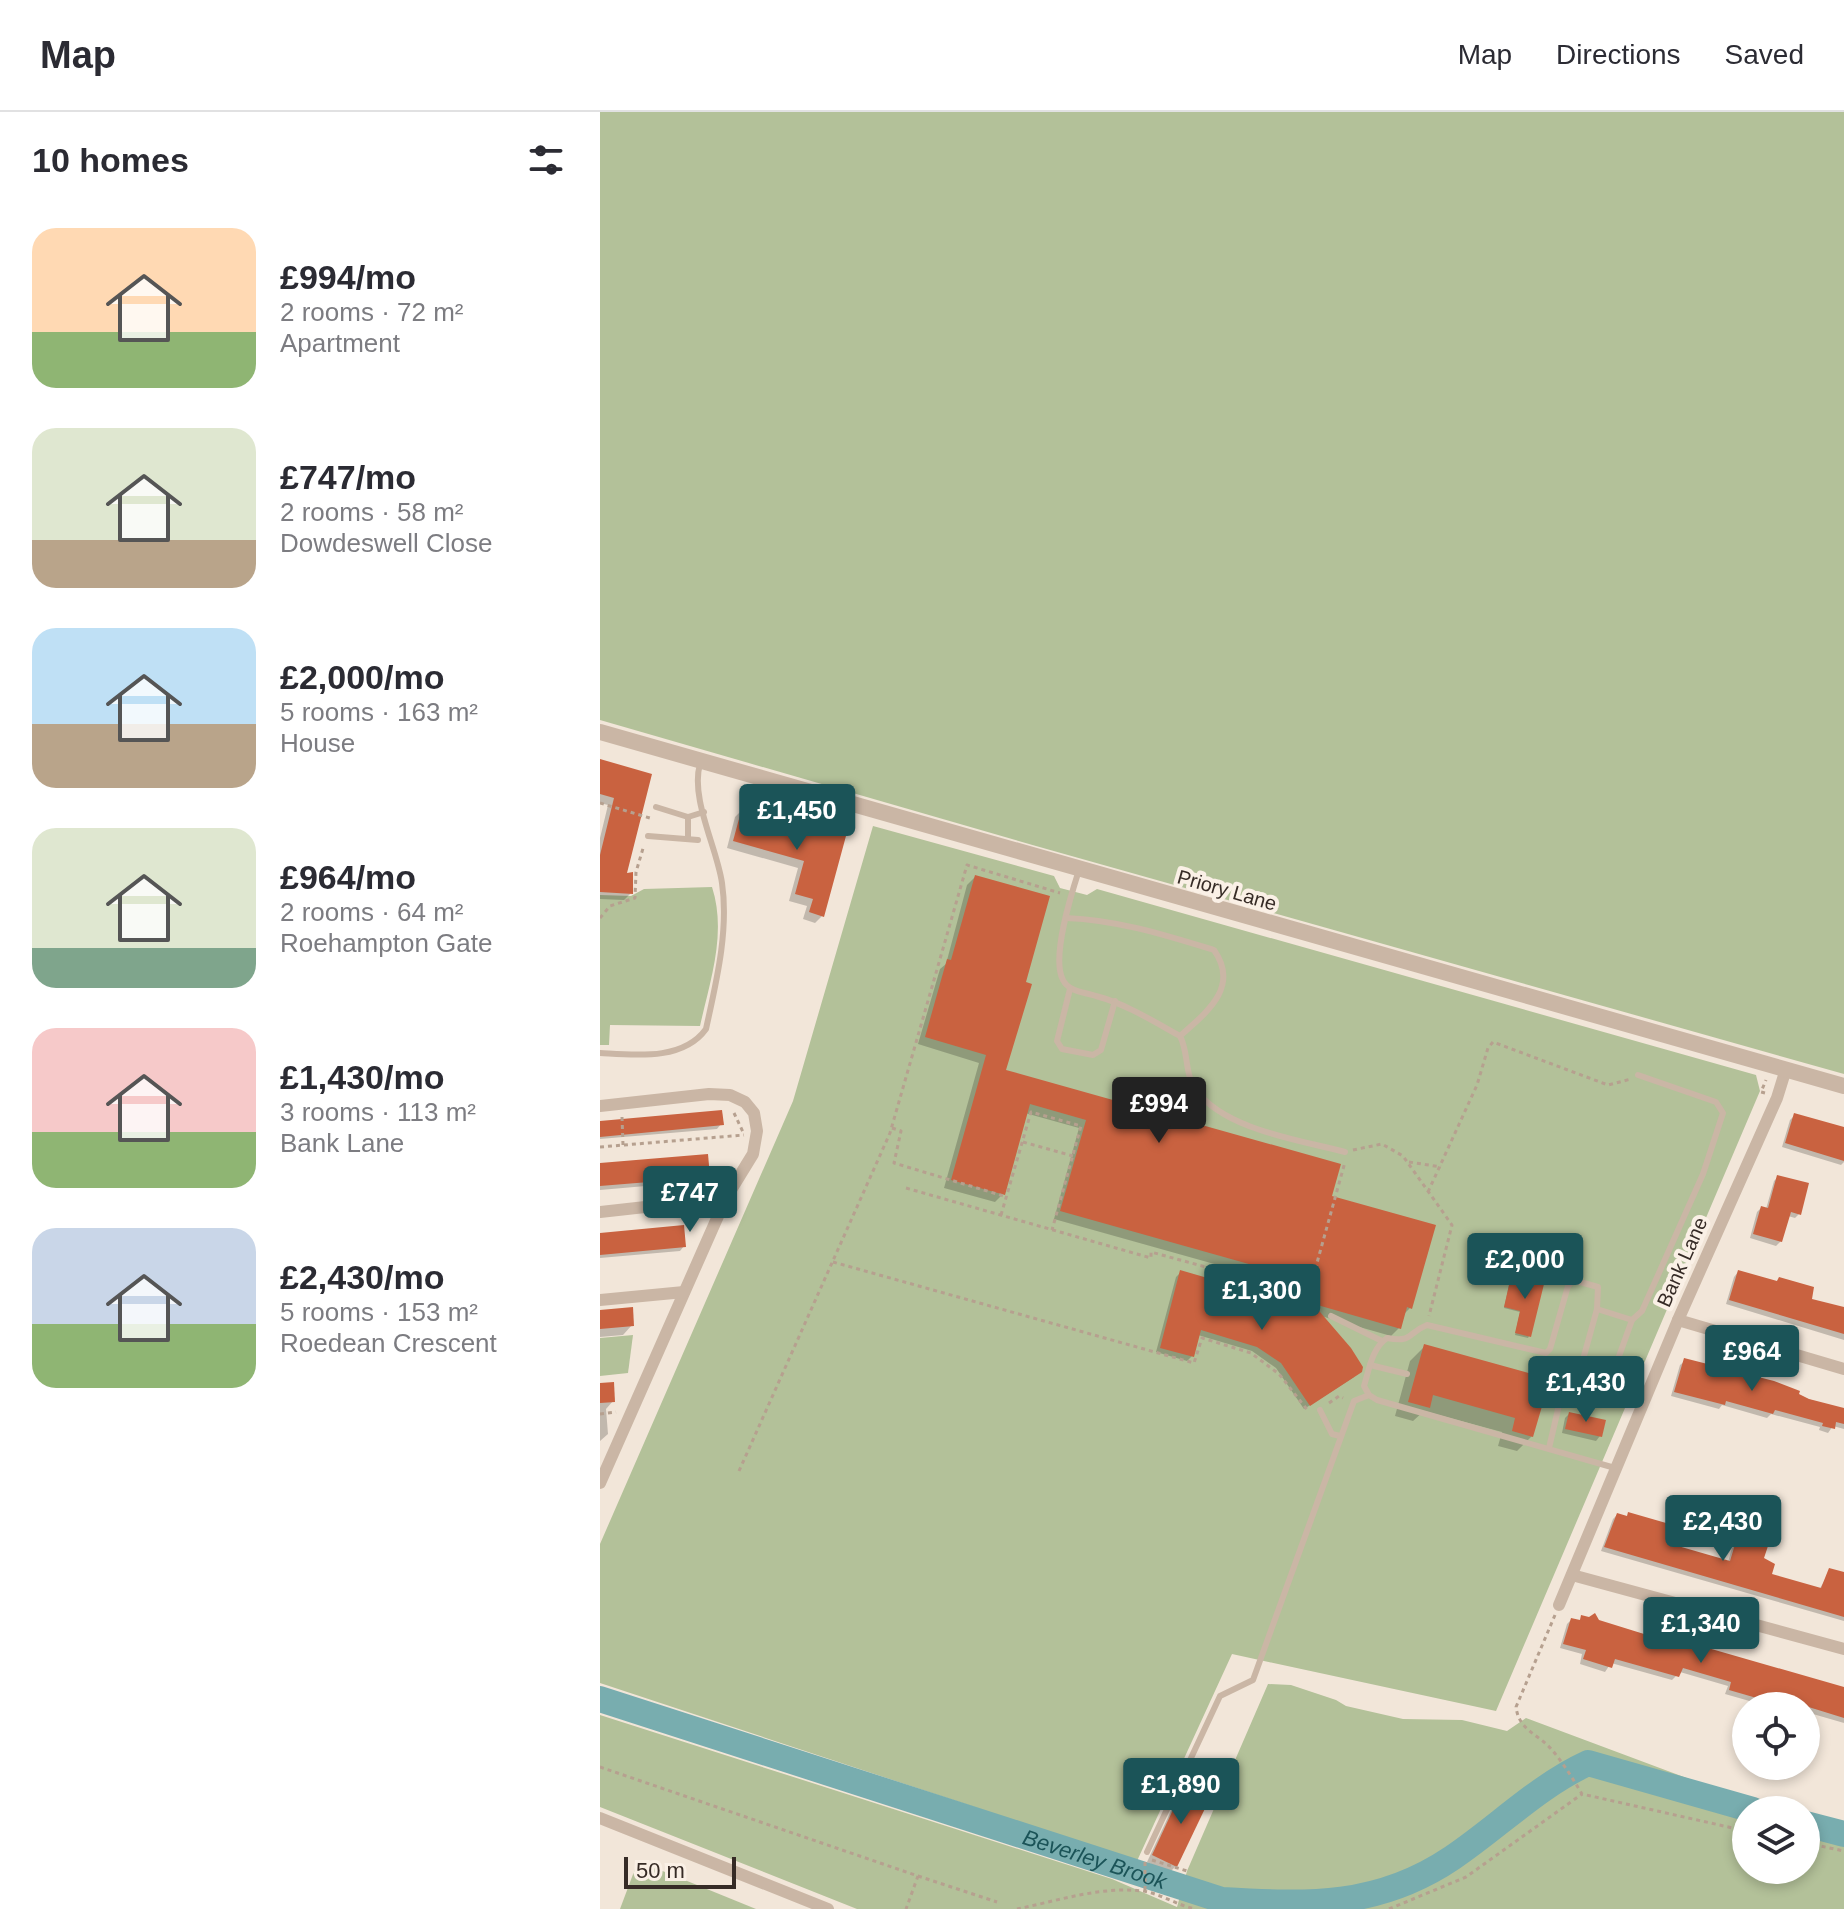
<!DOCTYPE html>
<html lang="en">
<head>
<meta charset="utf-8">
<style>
  body { margin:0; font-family:Helvetica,sans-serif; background:#f2f2f3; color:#2b2b33; height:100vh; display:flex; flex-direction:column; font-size:30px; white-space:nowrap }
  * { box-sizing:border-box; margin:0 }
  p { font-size:26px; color:#7c7c81 }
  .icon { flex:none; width:44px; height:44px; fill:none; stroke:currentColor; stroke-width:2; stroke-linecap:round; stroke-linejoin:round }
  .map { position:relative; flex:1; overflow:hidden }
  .details { display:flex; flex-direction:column; background:#fff; width:600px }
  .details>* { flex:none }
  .controls { position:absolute; left:1132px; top:1580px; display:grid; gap:16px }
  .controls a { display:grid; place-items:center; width:88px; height:88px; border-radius:50%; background:#fff; box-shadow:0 4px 12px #0003; font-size:40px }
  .scale { position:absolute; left:24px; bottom:20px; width:112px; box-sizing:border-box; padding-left:8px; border:4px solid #362b26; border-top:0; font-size:22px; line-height:28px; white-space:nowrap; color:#362b26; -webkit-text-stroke:6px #faf0e6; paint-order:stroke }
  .price { position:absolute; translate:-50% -68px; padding:0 18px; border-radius:8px; background:#1b5458; color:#fff; font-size:26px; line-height:52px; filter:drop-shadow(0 2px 4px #0008) }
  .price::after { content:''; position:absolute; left:50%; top:48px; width:24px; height:18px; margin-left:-12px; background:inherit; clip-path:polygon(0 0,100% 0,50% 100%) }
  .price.active { background:#222; color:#fff }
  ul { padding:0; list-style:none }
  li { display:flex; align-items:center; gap:24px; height:200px; padding:0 32px }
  li span { display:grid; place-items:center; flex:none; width:224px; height:160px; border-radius:24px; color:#555 }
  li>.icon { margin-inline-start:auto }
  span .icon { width:96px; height:96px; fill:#fffc; stroke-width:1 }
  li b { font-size:34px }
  h2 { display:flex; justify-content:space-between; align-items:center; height:96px; padding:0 32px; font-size:34px }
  header { display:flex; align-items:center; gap:48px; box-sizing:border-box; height:112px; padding:0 40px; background:#fff; border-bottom:2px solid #e1e1e2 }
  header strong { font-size:38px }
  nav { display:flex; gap:44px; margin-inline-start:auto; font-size:28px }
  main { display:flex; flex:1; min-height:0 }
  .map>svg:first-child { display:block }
  .green { fill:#b3c199 }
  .shadow { fill:#0003 }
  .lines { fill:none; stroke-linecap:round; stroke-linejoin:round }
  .river { stroke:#78adaf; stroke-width:26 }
  .building { fill:#c96240 }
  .path { stroke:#b6a08f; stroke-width:3; stroke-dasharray:4 4; stroke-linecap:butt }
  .service { stroke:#cab6a5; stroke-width:6 }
  .minor { stroke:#cab6a5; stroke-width:12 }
  .tertiary { stroke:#cab6a5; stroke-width:16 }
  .labels { text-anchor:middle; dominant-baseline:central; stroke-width:8; stroke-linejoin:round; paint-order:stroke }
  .street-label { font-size:20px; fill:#362b26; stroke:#faf0e6 }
  .water-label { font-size:22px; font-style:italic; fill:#1b5458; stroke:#faf0e6 }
</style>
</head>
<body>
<header>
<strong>Map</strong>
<nav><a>Map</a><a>Directions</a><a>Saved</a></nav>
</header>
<main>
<section class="details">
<h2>10 homes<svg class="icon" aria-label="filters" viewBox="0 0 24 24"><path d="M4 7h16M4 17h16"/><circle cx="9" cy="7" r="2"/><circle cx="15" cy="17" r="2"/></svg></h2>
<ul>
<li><span style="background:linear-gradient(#ffd9b3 65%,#8fb573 0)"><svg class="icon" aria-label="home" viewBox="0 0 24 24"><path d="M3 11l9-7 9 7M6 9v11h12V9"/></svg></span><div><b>£994/mo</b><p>2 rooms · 72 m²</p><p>Apartment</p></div></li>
<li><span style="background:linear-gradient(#dfe7d0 70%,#b9a48a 0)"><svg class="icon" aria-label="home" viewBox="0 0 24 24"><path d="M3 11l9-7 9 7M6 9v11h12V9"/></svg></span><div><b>£747/mo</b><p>2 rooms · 58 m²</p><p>Dowdeswell Close</p></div></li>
<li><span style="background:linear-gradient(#bfe0f5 60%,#b9a48a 0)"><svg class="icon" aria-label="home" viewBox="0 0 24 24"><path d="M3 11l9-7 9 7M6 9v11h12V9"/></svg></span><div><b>£2,000/mo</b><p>5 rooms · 163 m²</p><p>House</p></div></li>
<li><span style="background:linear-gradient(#dfe7d0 75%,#7fa58c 0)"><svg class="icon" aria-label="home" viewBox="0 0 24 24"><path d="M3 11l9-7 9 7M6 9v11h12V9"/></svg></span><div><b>£964/mo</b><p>2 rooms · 64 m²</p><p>Roehampton Gate</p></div></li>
<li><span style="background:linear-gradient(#f6c9c9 65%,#8fb573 0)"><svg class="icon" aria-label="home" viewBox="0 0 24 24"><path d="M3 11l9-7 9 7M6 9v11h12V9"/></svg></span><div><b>£1,430/mo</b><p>3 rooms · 113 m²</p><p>Bank Lane</p></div></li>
<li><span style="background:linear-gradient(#c9d6e8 60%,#8fb573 0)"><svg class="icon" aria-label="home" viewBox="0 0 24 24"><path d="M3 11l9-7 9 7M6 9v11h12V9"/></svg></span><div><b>£2,430/mo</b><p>5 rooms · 153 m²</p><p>Roedean Crescent</p></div></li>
</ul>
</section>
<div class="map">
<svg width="1244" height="1797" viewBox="0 0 1244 1797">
  <rect width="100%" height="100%" fill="#f2e6d9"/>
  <g class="green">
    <polygon points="0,0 1244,0 1244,962 436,734 0,608"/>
    <polygon points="273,714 454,764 460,776 487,783 497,777 1156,963 1160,979 896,1599 632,1542 537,1749 0,1571 0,1432 193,989"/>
    <path d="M 112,775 C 127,821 110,869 100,914 L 10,913 L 9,933 L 0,933 L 0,783 L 31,784 L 44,777 Z"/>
    <polygon points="33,1223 28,1261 0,1264 0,1226"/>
    <polygon points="668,1572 691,1573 736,1588 746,1594 803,1607 862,1608 907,1619 926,1606 1100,1671 1196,1698 1146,1698 1146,1758 1206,1758 1206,1701 1244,1712 1244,1797 257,1797 0,1695 0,1603 512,1767 577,1795 587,1759"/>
    <polygon points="38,1749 156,1797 20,1797"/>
  </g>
  <g class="shadow">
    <polygon points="0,649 49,663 25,763 31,781 24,788 0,787 0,726 8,693 0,691"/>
    <polygon points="142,698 243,726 222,804 215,811 203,807 207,794 189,789 198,756 127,736 135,705"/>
    <polygon points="375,765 424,872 404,960 730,1085 810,1196 803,1203 799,1216 791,1224 721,1204 754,1265 704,1297 676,1256 652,1239 598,1223 592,1244 587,1249 556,1240 576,1165 581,1160 708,1201 714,1180 454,1107 479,1016 425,1001 403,1082 395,1090 344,1076 379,951 318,932 340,857 346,852 367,773"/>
    <polygon points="1194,1004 1244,1017 1244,1050 1241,1053 1182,1035 1190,1008"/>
    <polygon points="0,1010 121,1012 117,1017 0,1027"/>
    <polygon points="0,1053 108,1064 103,1069 0,1078"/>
    <polygon points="1178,1065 1199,1102 1195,1106 1188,1104 1181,1129 1176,1134 1150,1126 1157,1100 1161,1096 1166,1097 1174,1069"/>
    <polygon points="0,1123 84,1134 80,1139 0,1146"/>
    <polygon points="1138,1160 1175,1171 1179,1167 1210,1188 1244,1197 1244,1228 1126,1192 1134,1165"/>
    <polygon points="911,1164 929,1224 928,1226 915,1223 920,1200 904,1196"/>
    <polygon points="0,1200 32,1213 23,1223 0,1225"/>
    <polygon points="824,1235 947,1269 932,1324 917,1339 898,1334 902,1320 824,1299 813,1309 795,1304 810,1249"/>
    <polygon points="1085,1249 1244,1298 1244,1317 1233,1314 1228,1321 1219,1318 1220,1315 1171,1302 1167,1306 1122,1293 1119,1297 1071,1284 1080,1253"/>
    <polygon points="0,1273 13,1289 6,1297 8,1322 0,1329"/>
    <polygon points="969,1302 1000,1324 996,1329 962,1321 965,1306"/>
    <polygon points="1017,1403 1075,1436 1128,1450 1132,1436 1136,1431 1161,1448 1170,1463 1219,1478 1230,1459 1244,1471 1244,1509 1001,1439 1013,1407"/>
    <polygon points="982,1505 1244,1578 1244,1611 1206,1600 1206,1594 1187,1594 1173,1590 1167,1594 1125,1582 1128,1574 1080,1560 1072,1568 1011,1551 1005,1560 980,1552 982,1542 960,1536 967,1512 971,1508 978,1510"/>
    <polygon points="585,1677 576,1754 569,1761 547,1750 578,1684"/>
  </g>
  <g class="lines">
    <g class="river">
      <path id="s1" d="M 0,1587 L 622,1788 C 708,1793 778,1796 852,1746 C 898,1715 938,1674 988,1651 L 1153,1698"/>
      <polyline points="1206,1712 1244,1722"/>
    </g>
  </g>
  <g class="building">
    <polygon points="0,647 52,662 27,761 33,760 33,782 0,780 0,743 14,686 0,682"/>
    <polygon points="142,696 246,724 224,805 209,800 213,787 195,782 204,749 133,729"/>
    <polygon points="375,763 450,784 426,870 432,872 406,958 741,1052 732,1084 836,1113 812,1197 807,1195 801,1217 714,1192 720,1172 460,1099 486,1008 430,992 405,1083 351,1068 386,943 325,925 347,847 351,848"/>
    <polygon points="122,998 124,1013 0,1025 0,1009"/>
    <polygon points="1194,1001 1244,1015 1244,1049 1185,1031"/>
    <polygon points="108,1042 110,1065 0,1074 0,1051"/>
    <polygon points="1177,1063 1209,1071 1201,1103 1191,1100 1182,1130 1153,1122 1161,1094 1168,1096"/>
    <polygon points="84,1113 86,1135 0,1143 0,1121"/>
    <polygon points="580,1158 690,1190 712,1201 714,1193 751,1236 763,1255 762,1260 710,1294 681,1251 657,1235 601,1218 594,1245 560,1236"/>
    <polygon points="1138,1158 1177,1169 1179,1165 1214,1175 1212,1187 1244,1195 1244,1222 1129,1188"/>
    <polygon points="912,1160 945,1168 931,1225 915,1221 920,1199 904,1195"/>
    <polygon points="33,1195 34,1214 0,1217 0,1198"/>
    <polygon points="824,1232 950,1267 933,1325 912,1319 915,1306 833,1283 830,1296 808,1290"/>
    <polygon points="1084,1246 1174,1269 1200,1279 1199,1282 1209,1287 1244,1296 1244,1312 1236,1310 1235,1317 1222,1314 1223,1311 1175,1298 1173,1302 1126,1289 1125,1293 1074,1280"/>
    <polygon points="14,1270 15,1290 0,1291 0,1271"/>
    <polygon points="969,1300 1006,1308 1002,1325 965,1317"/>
    <polygon points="1028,1400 1073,1413 1072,1415 1082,1418 1078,1434 1130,1449 1136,1429 1150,1433 1151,1429 1168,1434 1164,1446 1175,1452 1172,1462 1221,1476 1229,1456 1244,1460 1244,1505 1004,1435 1017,1401 1027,1404"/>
    <polygon points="995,1501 999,1508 1044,1522 1108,1538 1108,1536 1244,1575 1244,1606 1176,1585 1174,1591 1129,1578 1131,1570 1083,1556 1079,1565 1015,1547 1012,1556 983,1547 986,1538 963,1532 971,1506 980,1508 981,1503 989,1505"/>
    <polygon points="584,1674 610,1686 577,1755 552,1743"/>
  </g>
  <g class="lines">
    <g class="path">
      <polyline points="0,691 53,707"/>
      <polyline points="0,806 10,794 35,786 36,760 44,733"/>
      <polyline points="1165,981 1161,980 1166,968"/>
      <polyline points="134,1001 143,1020"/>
      <polyline points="22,1005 23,1033"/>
      <polyline points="292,1016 301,1019 294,1051 407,1085"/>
      <polyline points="423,1030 473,1044"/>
      <polyline points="0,1035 144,1023"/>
      <polyline points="753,1038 782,1032 803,1044 852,1113 829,1204"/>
      <polyline points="809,1050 841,1055"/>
      <polyline points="306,1076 551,1146 551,1140 664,1171 666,1166 710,1176 745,1050"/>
      <polyline points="828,1080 877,973 888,936 893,930 1008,973 1031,967"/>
      <polyline points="401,1103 431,1000 481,1014 452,1118"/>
      <polyline points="233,1150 594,1251 602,1226 651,1241 679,1262 709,1300"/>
      <polyline points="729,1291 739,1284 743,1286"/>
      <polyline points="0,1302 16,1300"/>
      <polyline points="139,1359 290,1021 367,753 460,781"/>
      <path d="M 955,1503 L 916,1595 C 919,1619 939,1622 952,1638 C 964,1652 973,1667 982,1682 L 1146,1719"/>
      <polyline points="0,1655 318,1764 306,1797"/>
      <polyline points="1206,1731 1244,1739"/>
      <polyline points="552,1748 587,1759"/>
      <polyline points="545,1750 545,1779"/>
      <polyline points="318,1764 397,1790"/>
      <path d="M 417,1797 C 457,1789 501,1774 542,1779 C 560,1781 578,1794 596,1797"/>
      <polyline points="789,1797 866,1765 982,1682"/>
    </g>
    <g class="service">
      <polyline points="56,695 88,705"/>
      <polyline points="48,724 98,728"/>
      <polyline points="88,726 88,705 104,700"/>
      <path d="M 479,758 C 471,783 451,846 463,868 C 469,880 484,880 496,884 C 526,892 553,909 580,924"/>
      <path d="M 466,806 C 518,808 565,823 614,838 C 640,875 607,900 580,924 C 589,941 584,961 596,978 C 625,1018 700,1028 745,1040"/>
      <polyline points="470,877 457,929 462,937 493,943 501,938 515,889"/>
      <path d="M 0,941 C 35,943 83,949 106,917 C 116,871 129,819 122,771 C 117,736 90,686 100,652"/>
      <polyline points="924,1148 948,1155 973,1168"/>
      <polyline points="997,1197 1032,1208 1042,1199 1103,1062 1123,1001 1116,990 1038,963"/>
      <polyline points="731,1204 782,1229"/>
      <polyline points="770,1253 807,1262"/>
      <polyline points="1014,1258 1032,1208"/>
      <polyline points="720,1298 732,1322 740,1324"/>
      <path d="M 949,1336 L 959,1293 L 973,1261 L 982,1251 L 997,1197 L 998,1175 L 973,1168 L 968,1174 L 950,1237 L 946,1241 L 827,1213 C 807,1221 813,1231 787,1226 C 772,1236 769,1258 764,1274 L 769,1283 L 777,1288 L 1015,1356"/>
      <polyline points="547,1740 620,1584 653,1568 754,1289 769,1283"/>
    </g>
    <g class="minor">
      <polyline points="0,994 109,982 130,983 145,990 154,1001 157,1019 153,1042 126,1086 0,1371"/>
      <polyline points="0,1100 126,1086"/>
      <polyline points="0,1188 84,1180"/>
      <polyline points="1078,1208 1244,1257"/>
      <polyline points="972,1463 1244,1537"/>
      <polyline points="959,1493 1078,1208 1177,986 1186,957"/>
      <polyline points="0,1706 228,1797"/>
    </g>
    <polyline class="tertiary" points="0,620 1244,974"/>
  </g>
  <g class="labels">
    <g class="street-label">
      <text transform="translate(627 778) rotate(16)">Priory Lane</text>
      <text transform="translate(1082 1150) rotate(-66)">Bank Lane</text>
    </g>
    <g class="water-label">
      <text stroke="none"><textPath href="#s1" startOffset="520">Beverley Brook</textPath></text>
    </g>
  </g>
</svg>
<div class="controls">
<a><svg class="icon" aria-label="locate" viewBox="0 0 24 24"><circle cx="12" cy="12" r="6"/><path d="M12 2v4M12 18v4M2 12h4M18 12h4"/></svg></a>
<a><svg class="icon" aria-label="layers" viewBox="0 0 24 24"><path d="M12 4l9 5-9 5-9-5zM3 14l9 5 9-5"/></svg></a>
</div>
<div class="scale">50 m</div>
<b class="price" style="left:197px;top:740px">£1,450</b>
<b class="price active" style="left:559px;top:1033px">£994</b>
<b class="price" style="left:90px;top:1122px">£747</b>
<b class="price" style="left:925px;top:1189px">£2,000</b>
<b class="price" style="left:662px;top:1220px">£1,300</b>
<b class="price" style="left:1152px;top:1281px">£964</b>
<b class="price" style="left:986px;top:1312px">£1,430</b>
<b class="price" style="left:1123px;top:1451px">£2,430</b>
<b class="price" style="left:1101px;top:1553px">£1,340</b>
<b class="price" style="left:581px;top:1714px">£1,890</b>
</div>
</main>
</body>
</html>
